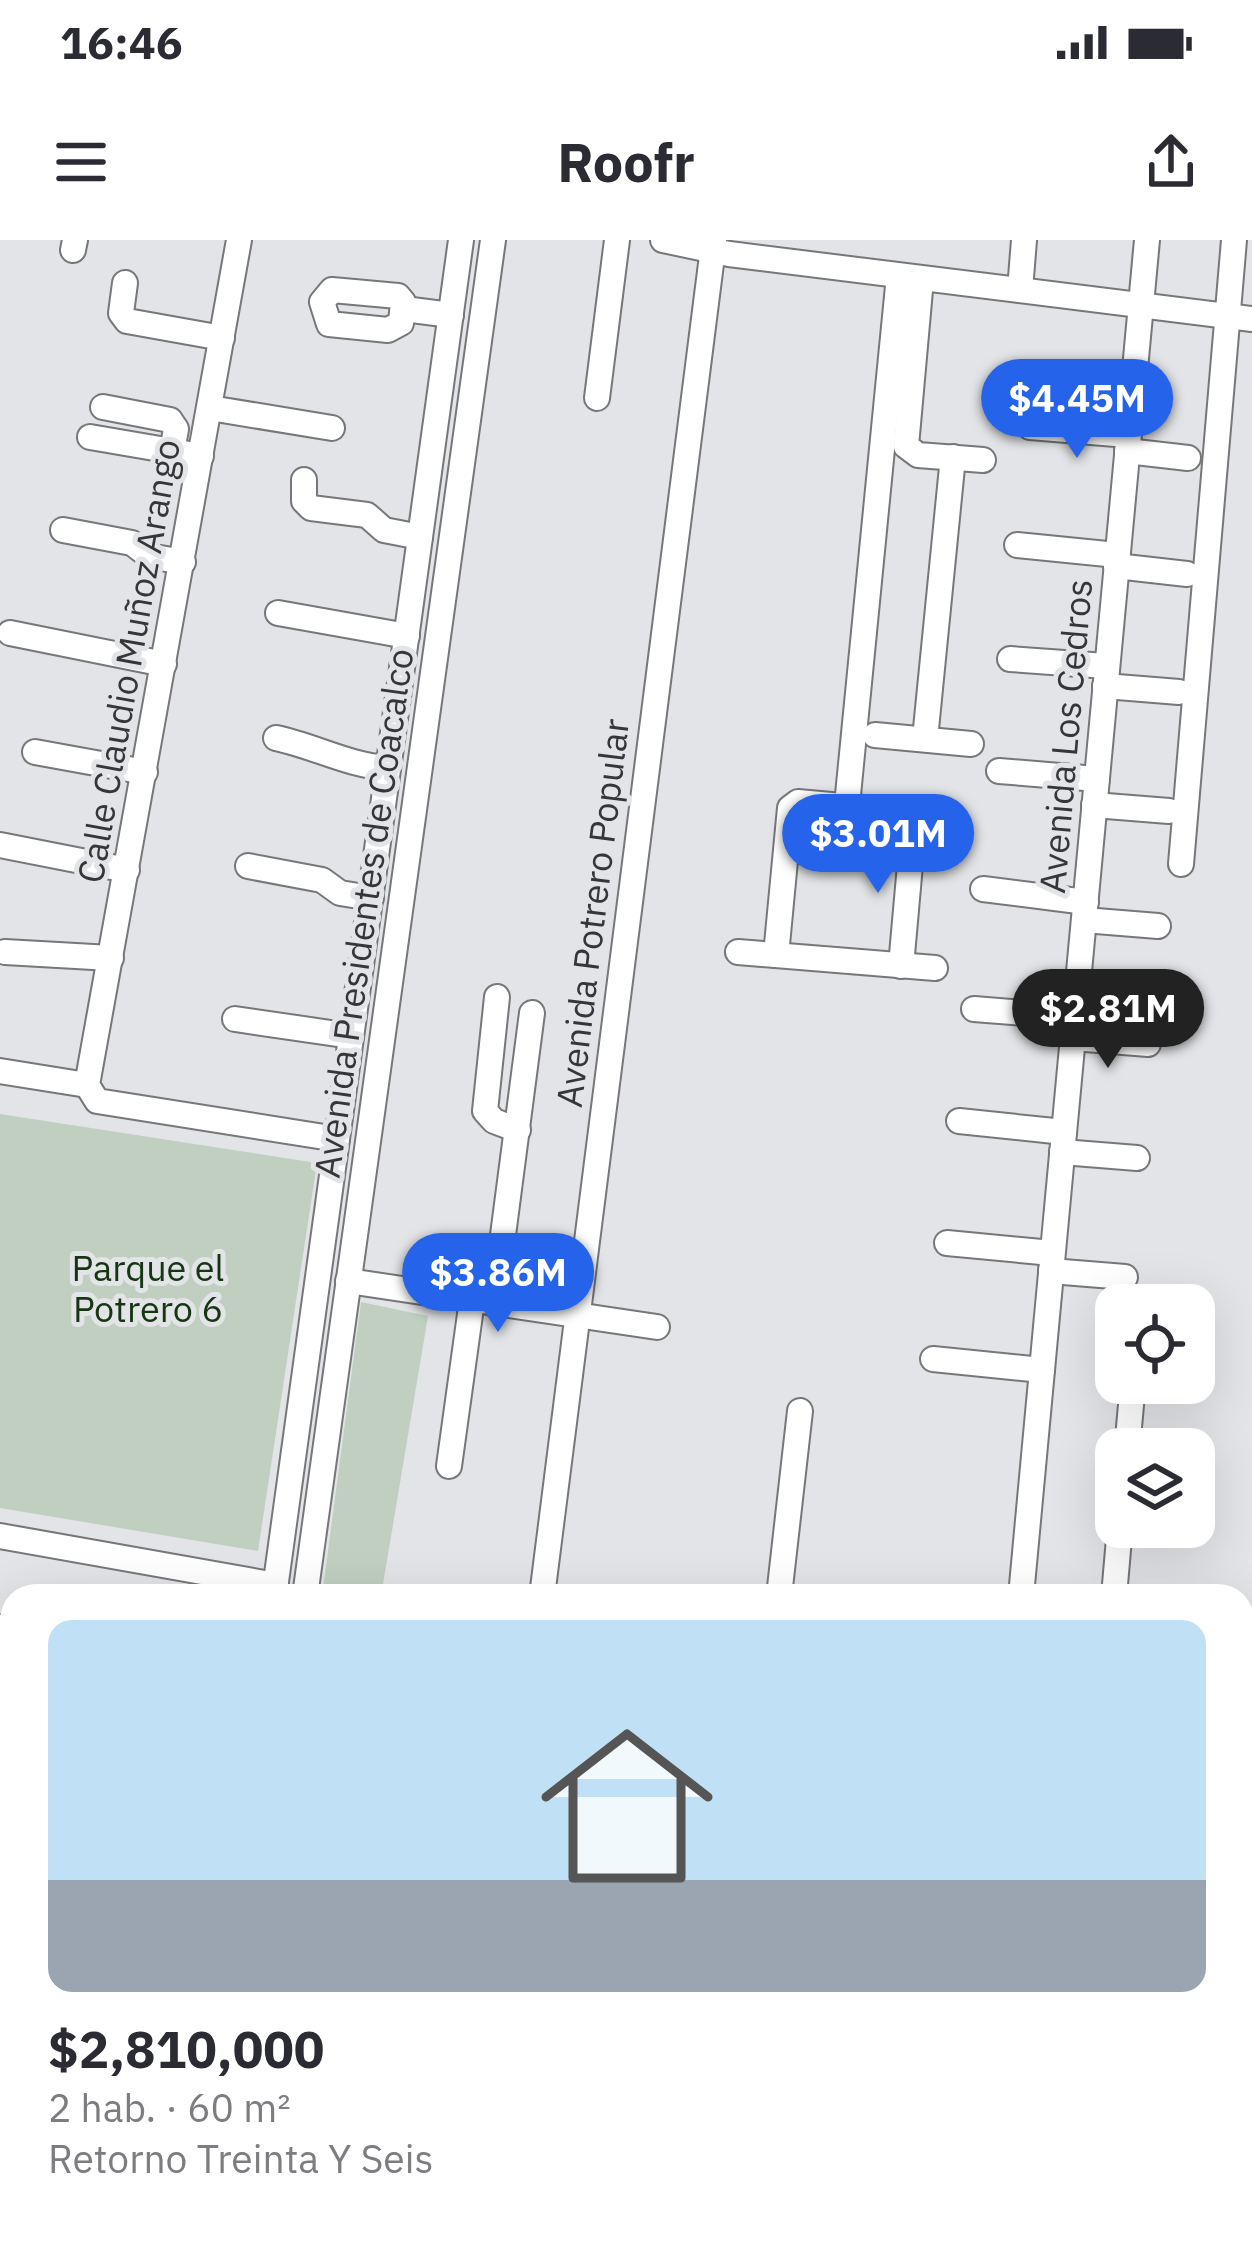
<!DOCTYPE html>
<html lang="es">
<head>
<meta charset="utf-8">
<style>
  body { margin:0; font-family:"IBM Plex Sans",sans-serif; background:#f7f7f7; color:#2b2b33; height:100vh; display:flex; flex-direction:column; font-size:45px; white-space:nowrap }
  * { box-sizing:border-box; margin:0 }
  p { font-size:39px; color:#7c7c81 }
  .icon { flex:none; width:66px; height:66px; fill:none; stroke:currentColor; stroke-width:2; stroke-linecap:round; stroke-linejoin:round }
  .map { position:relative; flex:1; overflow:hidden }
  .panel { position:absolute; left:0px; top:1344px; width:1254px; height:660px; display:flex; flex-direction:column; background:#fff; border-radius:36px 36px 0 0; box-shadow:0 12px 48px #0002 }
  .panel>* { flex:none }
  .buttons { position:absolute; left:1095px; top:1044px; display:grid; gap:24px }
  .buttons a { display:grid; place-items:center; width:120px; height:120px; border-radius:24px; background:#fff; box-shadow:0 12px 48px #0002; font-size:60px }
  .price { position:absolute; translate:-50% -102px; padding:0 27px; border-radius:42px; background:#2563eb; color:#fff; font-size:39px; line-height:78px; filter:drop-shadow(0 3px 6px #0008) }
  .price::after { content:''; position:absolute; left:50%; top:72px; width:36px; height:27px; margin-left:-18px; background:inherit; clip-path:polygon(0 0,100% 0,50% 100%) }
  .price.selected { background:#222; color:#fff }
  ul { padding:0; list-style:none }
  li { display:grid; align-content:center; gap:24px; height:636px; padding:0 48px }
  li span { display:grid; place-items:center; height:372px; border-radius:24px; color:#555 }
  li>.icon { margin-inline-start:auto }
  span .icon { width:216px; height:216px; fill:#fffc; stroke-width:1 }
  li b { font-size:51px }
  .status { display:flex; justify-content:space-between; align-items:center; height:84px; padding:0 60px; background:#fff; direction:ltr }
  .status svg { height:33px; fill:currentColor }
  header { display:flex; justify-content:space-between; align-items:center; height:156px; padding:0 48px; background:#fff; font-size:54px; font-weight:800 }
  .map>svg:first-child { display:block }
  .green { fill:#c0cfbf }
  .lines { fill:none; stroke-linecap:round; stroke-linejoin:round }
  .minor-casing { stroke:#757779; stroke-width:28 }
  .minor { stroke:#fff; stroke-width:24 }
  .labels { text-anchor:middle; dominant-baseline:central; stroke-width:10; stroke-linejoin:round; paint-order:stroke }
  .street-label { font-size:36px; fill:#353637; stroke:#e2e4e7 }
  .park-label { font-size:36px; fill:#163613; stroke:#e2e4e7 }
</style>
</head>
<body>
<div class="status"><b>16:46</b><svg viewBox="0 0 49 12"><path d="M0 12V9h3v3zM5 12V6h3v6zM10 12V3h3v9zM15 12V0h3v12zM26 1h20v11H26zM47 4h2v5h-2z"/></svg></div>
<header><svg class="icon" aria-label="menu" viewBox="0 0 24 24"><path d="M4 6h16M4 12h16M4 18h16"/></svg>Roofr<svg class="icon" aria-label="share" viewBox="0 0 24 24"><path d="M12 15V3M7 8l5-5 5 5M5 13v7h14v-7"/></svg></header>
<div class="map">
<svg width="1252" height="2004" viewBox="0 0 1252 2004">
  <rect width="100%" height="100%" fill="#e2e4e7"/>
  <g class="green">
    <polygon points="0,874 317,923 258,1311 0,1268"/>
    <polygon points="361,1062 428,1076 381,1356 322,1356"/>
  </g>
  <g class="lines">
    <g class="minor-casing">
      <g id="minor">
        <polyline points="239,0 87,845 97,861 337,899"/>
        <polyline points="663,0 729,14 1252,79"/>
        <polyline points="73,10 75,0"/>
        <polyline points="921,39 906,206 918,215 983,220"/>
        <polyline points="125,43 121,73 127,81 222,98"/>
        <polygon points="332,50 398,56 403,62 401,83 388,90 329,84 322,62"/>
        <polyline points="1020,50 1024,0"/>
        <polyline points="404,69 451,75"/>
        <polyline points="597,158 617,0"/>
        <polyline points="103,167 170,180 176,189 172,211"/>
        <polyline points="210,168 332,188"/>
        <polyline points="1030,187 1128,195"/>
        <polyline points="90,197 201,216"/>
        <polyline points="1127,211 1188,218"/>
        <polyline points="304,240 304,261 311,268 367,275 384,290 420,297"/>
        <polyline points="63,290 132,303 149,316 183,322"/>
        <polyline points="1017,305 1117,315"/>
        <polyline points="1116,326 1187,334"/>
        <polyline points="278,373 407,396"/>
        <polyline points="10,393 164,424"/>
        <polyline points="1010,419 1106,426"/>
        <polyline points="1105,446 1179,452"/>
        <polyline points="875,495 971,504"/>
        <path d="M 276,498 C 317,507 347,525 388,528"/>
        <polyline points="925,499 953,217"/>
        <polyline points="35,512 145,532"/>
        <polyline points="999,531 1097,539"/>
        <polyline points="847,565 899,36"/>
        <polyline points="1094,565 1169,571"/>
        <polyline points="0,605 127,630"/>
        <polyline points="1181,624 1234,0"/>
        <polyline points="248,626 322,640 340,653 371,658"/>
        <polyline points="983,649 1086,662"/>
        <polyline points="1084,680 1158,686"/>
        <polyline points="5,712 111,718"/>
        <polyline points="738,712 935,728"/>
        <polyline points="776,715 790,568 798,562 908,572 914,580 901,726"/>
        <polyline points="497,757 485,871 494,881 518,890"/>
        <polyline points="974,769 1074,777"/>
        <polyline points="235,779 351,796"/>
        <polyline points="1073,798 1148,804"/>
        <polyline points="0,831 87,845"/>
        <polyline points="959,881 1064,892"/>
        <polyline points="1062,912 1137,918"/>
        <polyline points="947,1003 1052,1013"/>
        <polyline points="1051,1031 1125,1037"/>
        <polyline points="348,1041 657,1087"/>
        <polyline points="494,1064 532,773"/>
        <polyline points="933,1119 1042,1130"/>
        <polyline points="1127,1209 1133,1143"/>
        <polyline points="449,1226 472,1060"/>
        <polyline points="0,1296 276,1345"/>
        <polyline points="274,1356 461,0"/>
        <polyline points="305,1356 493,0"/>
        <polyline points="542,1356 714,0"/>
        <polyline points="779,1356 800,1171"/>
        <polyline points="1021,1356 1147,0"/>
        <polyline points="1114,1356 1120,1287"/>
        <polyline points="0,1387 12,1388"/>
        <polyline points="0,1586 12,1588"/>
        <polyline points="0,1759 12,1760"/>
        <polyline points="18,1992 89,2004"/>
        <polyline points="216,1996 270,2004"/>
        <polyline points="185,2004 187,1992"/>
        <polyline points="461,2004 462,1992"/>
        <polyline points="705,2004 707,1992"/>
        <polyline points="961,2004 962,1992"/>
        <polyline points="1059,2004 1060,1992"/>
      </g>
    </g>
    <use href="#minor" class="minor"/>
  </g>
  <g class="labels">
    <g class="street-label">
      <text transform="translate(128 421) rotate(-80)">Calle Claudio Muñoz Arango</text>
      <text transform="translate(1065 496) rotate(-85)">Avenida Los Cedros</text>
      <text transform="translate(363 673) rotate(-82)">Avenida Presidentes de Coacalco</text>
      <text transform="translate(592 673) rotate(-83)">Avenida Potrero Popular</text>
    </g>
    <g class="park-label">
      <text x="148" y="1027">Parque el<tspan x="148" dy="41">Potrero 6</tspan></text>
    </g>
  </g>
</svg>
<div class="buttons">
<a><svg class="icon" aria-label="locate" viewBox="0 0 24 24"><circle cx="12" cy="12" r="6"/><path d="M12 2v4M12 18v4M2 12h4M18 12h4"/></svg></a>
<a><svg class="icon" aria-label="layers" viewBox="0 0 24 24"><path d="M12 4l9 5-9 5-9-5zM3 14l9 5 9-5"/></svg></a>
</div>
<b class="price" style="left:1077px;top:221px">$4.45M</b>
<b class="price" style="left:878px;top:656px">$3.01M</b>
<b class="price selected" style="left:1108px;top:831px">$2.81M</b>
<b class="price" style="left:498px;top:1095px">$3.86M</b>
<section class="panel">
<ul>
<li><span style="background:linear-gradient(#bfe0f5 70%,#9aa5b1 0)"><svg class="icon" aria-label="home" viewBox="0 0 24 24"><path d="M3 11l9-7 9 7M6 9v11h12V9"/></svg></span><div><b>$2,810,000</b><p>2 hab. · 60 m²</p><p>Retorno Treinta Y Seis</p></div></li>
</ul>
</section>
</div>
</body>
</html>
